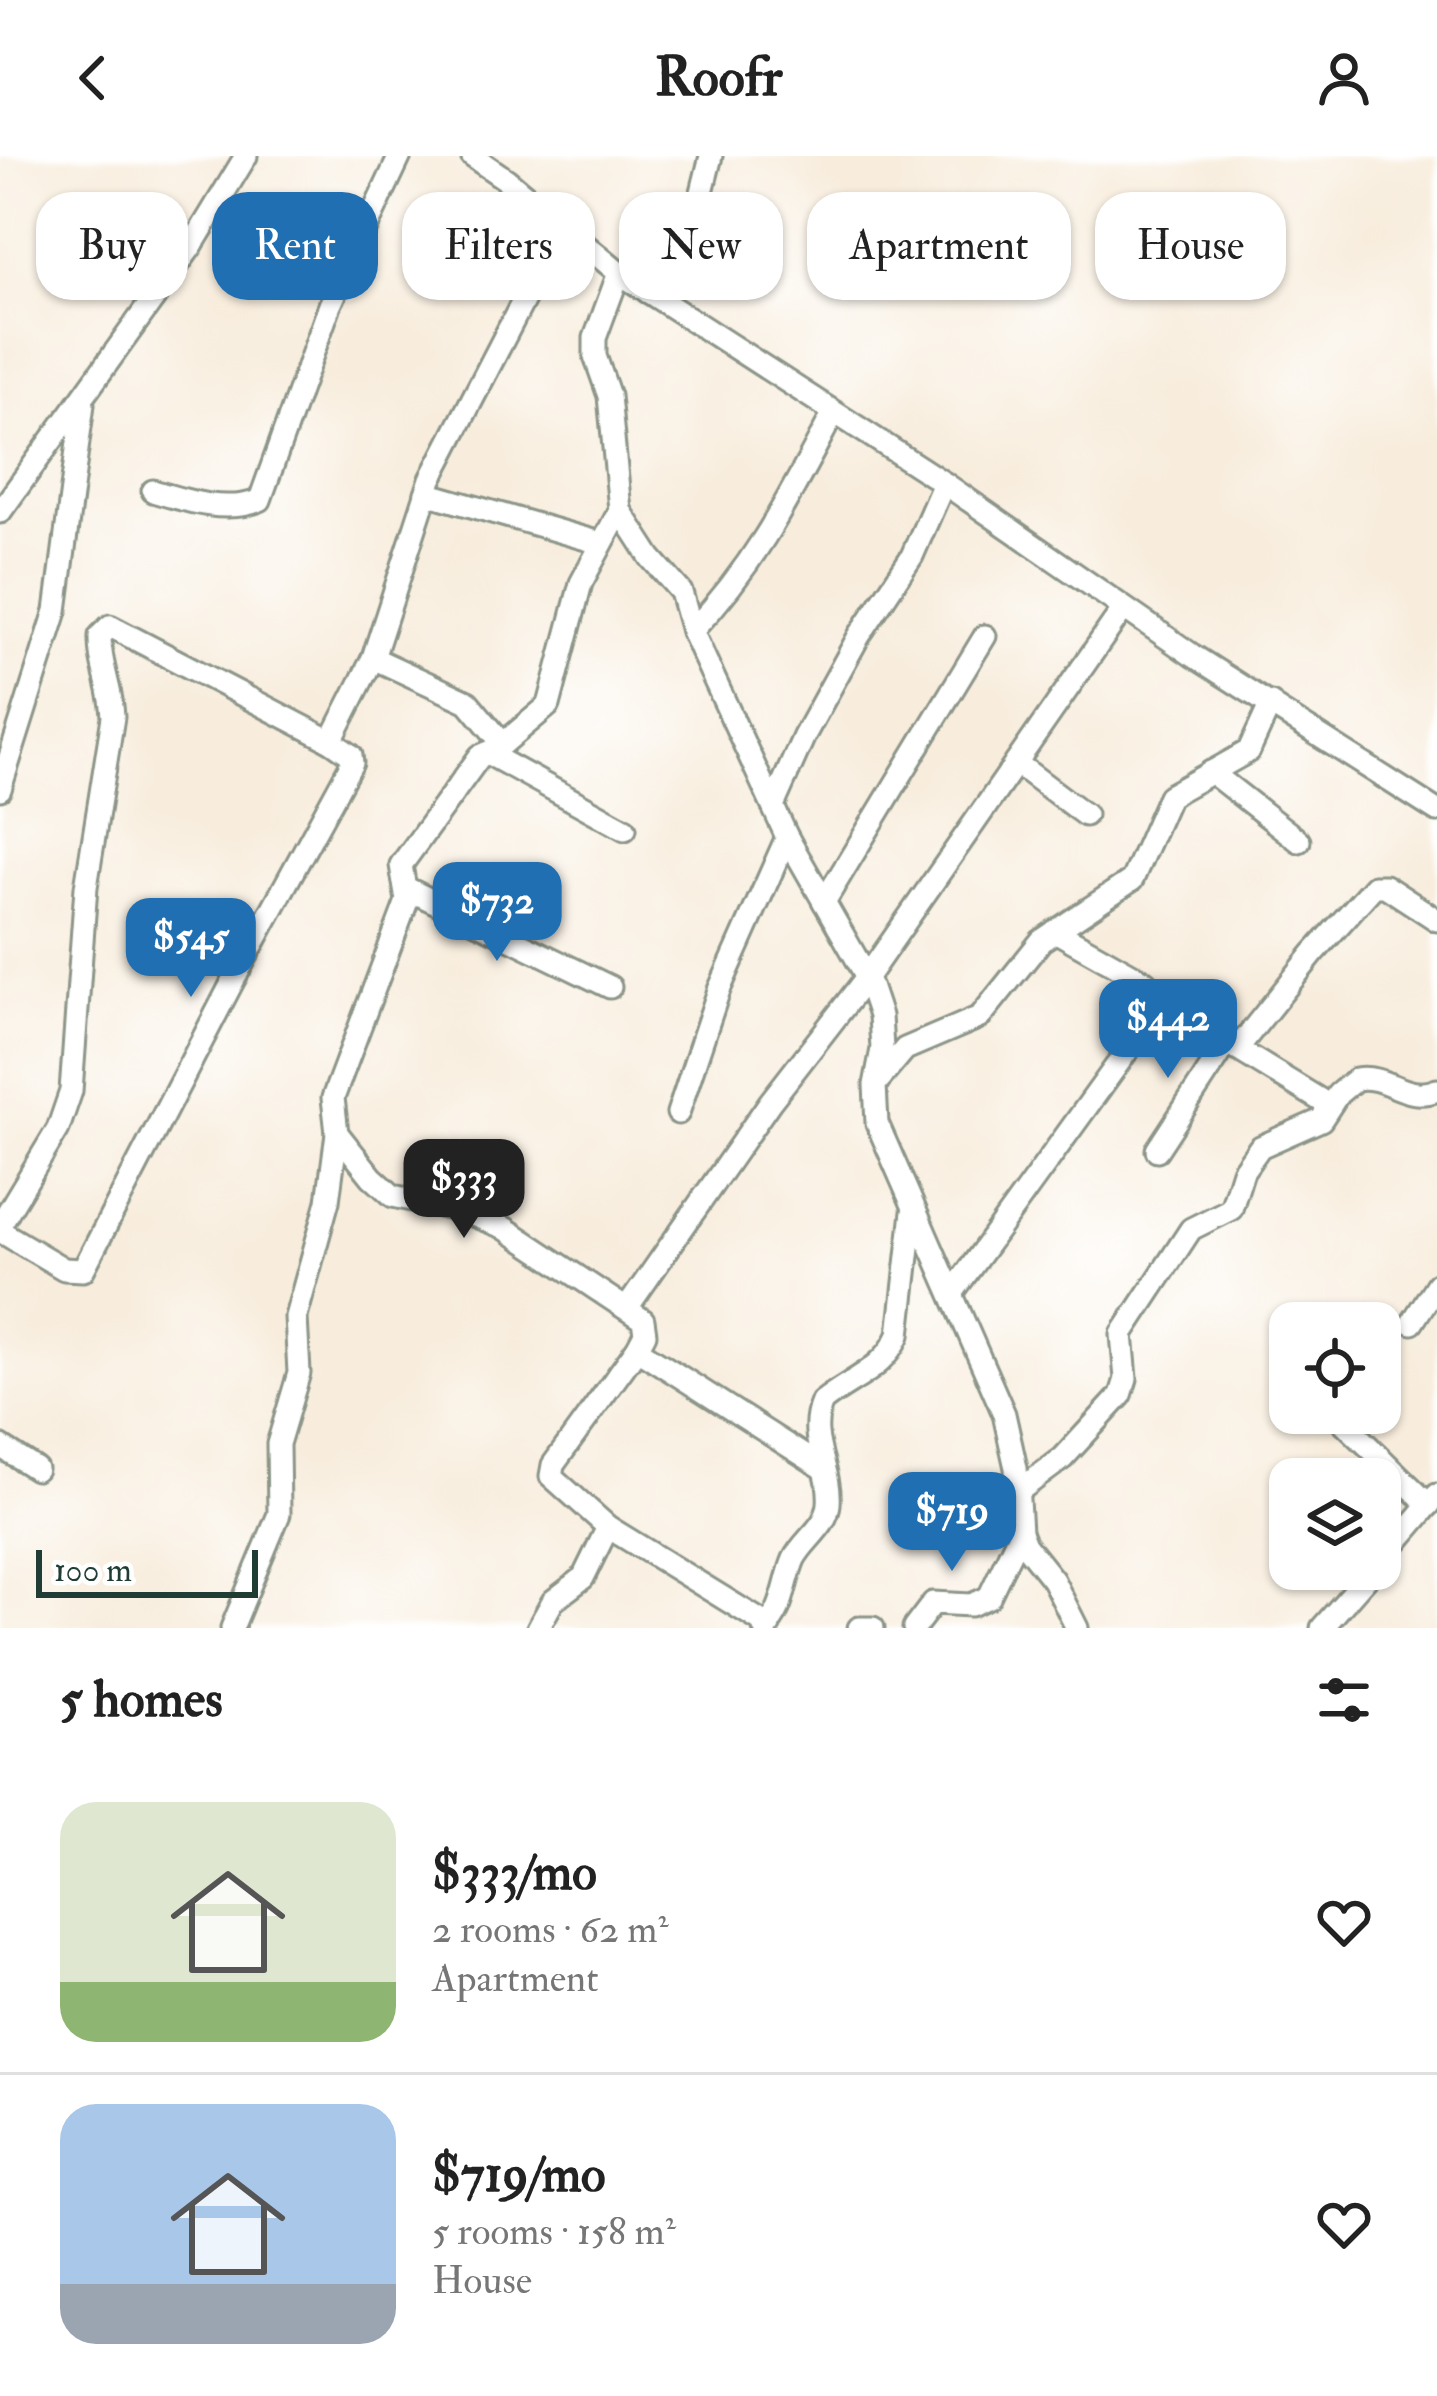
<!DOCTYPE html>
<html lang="en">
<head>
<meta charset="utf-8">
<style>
  body { margin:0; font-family:"IM FELL Double Pica",serif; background:#f6f6f6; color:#222; height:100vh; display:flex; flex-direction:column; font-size:45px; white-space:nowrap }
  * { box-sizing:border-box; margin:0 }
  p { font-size:39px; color:#767676 }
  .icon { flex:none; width:66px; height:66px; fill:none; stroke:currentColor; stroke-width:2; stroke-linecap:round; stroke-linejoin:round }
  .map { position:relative; height:1472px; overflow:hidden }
  .side { display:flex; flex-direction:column; background:#fff; flex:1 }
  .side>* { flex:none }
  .banner { position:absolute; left:36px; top:36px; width:1365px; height:108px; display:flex; gap:24px }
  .buttons { position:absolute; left:1269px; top:1146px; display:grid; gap:24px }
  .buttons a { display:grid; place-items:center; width:132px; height:132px; border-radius:24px; background:#fff; box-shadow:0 3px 9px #0004; font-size:60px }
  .scale { position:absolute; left:36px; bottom:30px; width:222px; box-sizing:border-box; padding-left:12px; border:6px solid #1f3d34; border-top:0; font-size:33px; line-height:42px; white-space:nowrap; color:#1f3d34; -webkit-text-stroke:9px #fff; paint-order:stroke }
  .price { position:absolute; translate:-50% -102px; padding:0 27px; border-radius:24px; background:#1f6fb2; color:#fff; font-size:39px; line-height:78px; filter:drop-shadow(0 3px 6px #0008) }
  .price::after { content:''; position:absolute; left:50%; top:72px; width:36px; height:27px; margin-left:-18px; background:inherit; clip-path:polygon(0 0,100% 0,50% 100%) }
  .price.active { background:#222; color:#fff }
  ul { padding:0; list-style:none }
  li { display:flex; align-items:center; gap:36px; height:300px; padding:0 60px }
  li+li { border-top:3px solid #e0e0e0 }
  li span { display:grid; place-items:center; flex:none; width:336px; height:240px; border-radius:36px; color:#555 }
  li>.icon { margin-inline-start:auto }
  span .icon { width:144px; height:144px; fill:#fffc; stroke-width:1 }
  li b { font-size:51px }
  h2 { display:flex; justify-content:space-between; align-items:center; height:144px; padding:0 60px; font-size:51px }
  .tag { padding:0 42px; border-radius:36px; background:#fff; box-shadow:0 3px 9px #0004; font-size:42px; line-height:108px }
  .tag.active { background:#1f6fb2; color:#fff }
  header { display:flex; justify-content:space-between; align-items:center; height:156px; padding:0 60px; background:#fff; font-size:54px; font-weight:800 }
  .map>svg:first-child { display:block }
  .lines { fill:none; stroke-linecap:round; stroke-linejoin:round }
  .minor-casing { stroke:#8c9588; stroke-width:27 }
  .minor { stroke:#fff; stroke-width:21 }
</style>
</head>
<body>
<header><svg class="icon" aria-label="back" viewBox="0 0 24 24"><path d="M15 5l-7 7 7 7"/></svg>Roofr<svg class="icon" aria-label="person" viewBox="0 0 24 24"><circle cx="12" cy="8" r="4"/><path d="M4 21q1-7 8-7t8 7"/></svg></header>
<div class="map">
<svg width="1437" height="1472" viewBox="0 0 1437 1472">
  <rect width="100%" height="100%" fill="#fff"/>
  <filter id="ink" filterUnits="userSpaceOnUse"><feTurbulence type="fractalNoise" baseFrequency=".00833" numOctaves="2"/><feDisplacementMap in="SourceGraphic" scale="24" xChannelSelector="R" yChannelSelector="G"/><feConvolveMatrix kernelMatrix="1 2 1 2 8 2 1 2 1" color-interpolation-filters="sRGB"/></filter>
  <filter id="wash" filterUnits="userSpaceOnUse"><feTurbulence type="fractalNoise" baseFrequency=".004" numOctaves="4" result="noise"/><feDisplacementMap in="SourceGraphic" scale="48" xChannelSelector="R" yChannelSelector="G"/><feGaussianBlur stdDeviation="2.7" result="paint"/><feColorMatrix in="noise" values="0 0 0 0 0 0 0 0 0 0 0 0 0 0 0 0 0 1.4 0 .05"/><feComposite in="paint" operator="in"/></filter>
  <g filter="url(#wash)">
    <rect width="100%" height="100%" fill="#f8eddd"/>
  </g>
  <g filter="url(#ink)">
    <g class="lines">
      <g class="minor-casing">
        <g id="minor">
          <polyline points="472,0 507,24 619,117 944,327 1192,499 1437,655"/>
          <polyline points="619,117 595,182 595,200 609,240 620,354 651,402 681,436 692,475 787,681 867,821 880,860 882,893 875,929 877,967 1004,1258 1016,1312 1020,1376 1025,1389 1053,1424 1077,1472"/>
          <polyline points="648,136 697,56 711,0"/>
          <path d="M 153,335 C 186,345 228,358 260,344 L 330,149 L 400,0"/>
          <polyline points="426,337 600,387"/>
          <polyline points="0,356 192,89 246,0"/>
          <path d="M 692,475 C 757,407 790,339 833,258"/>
          <polyline points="373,502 468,546 503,588"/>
          <polyline points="331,585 373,502 431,323 563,68"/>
          <polyline points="487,597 625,673"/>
          <polyline points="1016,607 1085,659"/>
          <polyline points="1211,616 1299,685"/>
          <polyline points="0,633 56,455 83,248"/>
          <polyline points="773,650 804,580 859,480 912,400 944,327"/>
          <polyline points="408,733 610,831"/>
          <polyline points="824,746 985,480"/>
          <polyline points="1055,775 1144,825 1227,887 1322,945 1327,952"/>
          <polyline points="1237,893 1313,798 1374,730 1385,730 1437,764"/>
          <polyline points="878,925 905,893 980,861 1041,785 1132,724 1169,640 1249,595 1271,547"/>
          <polyline points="678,957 719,834 787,681"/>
          <polyline points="337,977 372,1021 393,1040 462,1055 503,1071 643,1164 645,1178 637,1193 553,1309 551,1320 608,1371 769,1470"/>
          <polyline points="1157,994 1227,887"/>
          <path d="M 0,1069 L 58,973 L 71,935 L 86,731 L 113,561 C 112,532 99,509 100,480 L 110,470 L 331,585 L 351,599 L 352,607 L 233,825 L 83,1114 L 64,1113 L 0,1075"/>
          <polyline points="953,1136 1166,841"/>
          <polyline points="627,1152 770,946 867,821 1123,453"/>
          <polyline points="1412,1167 1437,1128"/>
          <polyline points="637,1193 823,1312"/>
          <polyline points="1334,1257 1429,1349"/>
          <polyline points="0,1290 36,1313"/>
          <path d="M 1016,1337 L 1063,1302 L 1121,1239 L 1126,1223 L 1122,1178 L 1191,1073 L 1231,1053 L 1243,1015 L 1260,991 L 1321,964 L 1338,938 L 1356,923 C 1386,917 1406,947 1437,934"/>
          <polyline points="1380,1406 1437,1339"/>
          <polyline points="232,1472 279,1358 278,1288 299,1217 296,1161 328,1045 337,977 333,942 407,745 401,709 480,600 497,593 549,549 581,427 620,354"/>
          <polyline points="538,1472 553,1445 583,1422 608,1371"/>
          <path d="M 764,1472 C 784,1456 784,1426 794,1403 C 804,1383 827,1371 829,1348 C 832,1311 806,1283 822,1246 C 850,1223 884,1214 899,1179 L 913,1056"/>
          <polyline points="859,1472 873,1472"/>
          <polyline points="914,1472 933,1447 971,1449 989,1441 1020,1376"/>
          <polyline points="1322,1472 1374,1413"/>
        </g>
      </g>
      <use href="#minor" class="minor"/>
    </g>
  </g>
</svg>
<div class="buttons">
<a><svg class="icon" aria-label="locate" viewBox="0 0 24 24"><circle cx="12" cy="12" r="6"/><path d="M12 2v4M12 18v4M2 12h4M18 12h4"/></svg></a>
<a><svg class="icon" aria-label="layers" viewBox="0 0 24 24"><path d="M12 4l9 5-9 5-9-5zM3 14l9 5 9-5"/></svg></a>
</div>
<div class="scale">100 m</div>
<b class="price" style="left:497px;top:808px">$732</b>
<b class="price" style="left:191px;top:844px">$545</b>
<b class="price" style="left:1168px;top:925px">$442</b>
<b class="price active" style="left:464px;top:1085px">$333</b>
<b class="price" style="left:952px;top:1418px">$719</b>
<div class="banner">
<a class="tag">Buy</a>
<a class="tag active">Rent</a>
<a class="tag">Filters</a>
<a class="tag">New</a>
<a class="tag">Apartment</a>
<a class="tag">House</a>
</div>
</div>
<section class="side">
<h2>5 homes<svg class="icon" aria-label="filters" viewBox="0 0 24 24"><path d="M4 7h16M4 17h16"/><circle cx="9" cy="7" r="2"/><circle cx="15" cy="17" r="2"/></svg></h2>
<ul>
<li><span style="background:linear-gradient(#dfe7d0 75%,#8fb573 0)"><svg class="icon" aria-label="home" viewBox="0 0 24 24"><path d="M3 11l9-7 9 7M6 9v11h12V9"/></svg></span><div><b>$333/mo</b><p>2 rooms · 62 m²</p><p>Apartment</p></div><svg class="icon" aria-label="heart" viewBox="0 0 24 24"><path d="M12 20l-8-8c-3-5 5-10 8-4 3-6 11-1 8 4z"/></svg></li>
<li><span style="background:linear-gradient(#a9c7e8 75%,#9aa5b1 0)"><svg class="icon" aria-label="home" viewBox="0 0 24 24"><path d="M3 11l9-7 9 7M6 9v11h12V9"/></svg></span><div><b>$719/mo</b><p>5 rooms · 158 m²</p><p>House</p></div><svg class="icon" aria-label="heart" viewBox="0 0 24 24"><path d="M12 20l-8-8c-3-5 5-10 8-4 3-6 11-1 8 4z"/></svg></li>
</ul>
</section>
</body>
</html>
